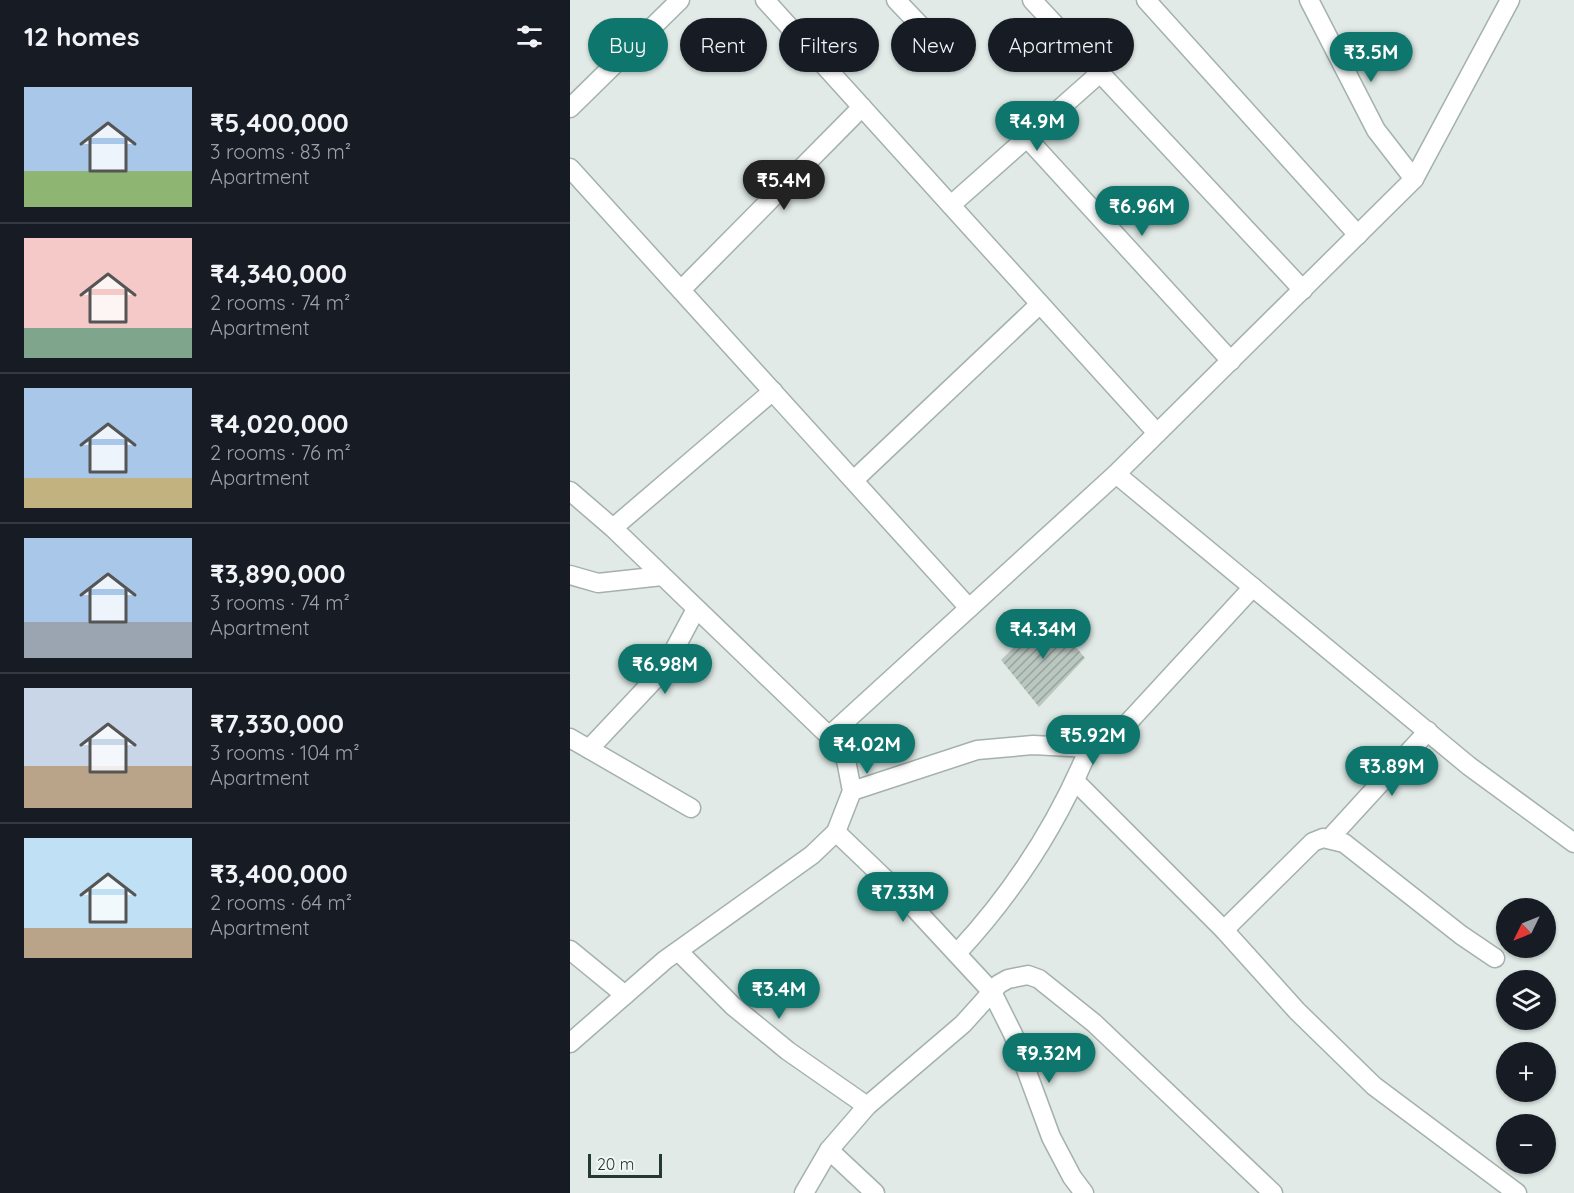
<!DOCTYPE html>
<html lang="en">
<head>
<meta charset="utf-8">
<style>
  body { margin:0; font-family:Quicksand,sans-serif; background:#20242c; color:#f1f3f6; height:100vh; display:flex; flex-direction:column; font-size:22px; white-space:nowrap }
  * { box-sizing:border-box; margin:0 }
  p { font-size:20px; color:#9ea1a6 }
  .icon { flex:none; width:33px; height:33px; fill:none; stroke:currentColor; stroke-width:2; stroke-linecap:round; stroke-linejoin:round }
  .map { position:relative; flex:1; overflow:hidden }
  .details { display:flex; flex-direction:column; background:#171b24; width:570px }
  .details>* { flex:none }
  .guide { position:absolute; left:18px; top:18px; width:570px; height:54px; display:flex; gap:12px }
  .needle { width:39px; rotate:227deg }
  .fabs { position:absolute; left:926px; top:898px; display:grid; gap:12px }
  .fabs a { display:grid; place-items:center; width:60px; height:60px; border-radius:50%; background:#171b24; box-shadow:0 2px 4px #0004; font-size:30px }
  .scale { position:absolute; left:18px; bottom:15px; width:74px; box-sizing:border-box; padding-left:6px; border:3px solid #233932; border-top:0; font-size:16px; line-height:21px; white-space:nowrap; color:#233932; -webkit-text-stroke:4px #f1f7f4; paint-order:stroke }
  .price { position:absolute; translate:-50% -51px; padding:0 14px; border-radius:21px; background:#0f766e; color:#fff; font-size:20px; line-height:39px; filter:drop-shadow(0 2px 3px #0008) }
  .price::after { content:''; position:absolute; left:50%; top:36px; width:18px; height:14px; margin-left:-9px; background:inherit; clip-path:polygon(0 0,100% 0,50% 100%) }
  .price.selected { background:#222; color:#fff }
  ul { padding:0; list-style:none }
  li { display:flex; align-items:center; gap:18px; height:150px; padding:0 24px }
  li+li { border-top:2px solid #363941 }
  li span { display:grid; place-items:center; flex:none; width:168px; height:120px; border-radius:0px; color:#555 }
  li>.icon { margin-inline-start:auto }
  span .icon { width:72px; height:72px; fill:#fffc; stroke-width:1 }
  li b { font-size:26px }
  h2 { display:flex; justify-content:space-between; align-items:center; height:72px; padding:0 24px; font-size:26px }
  .tag { padding:0 21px; border-radius:27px; background:#171b24; box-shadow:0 2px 4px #0004; font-size:21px; line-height:54px }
  .tag.selected { background:#0f766e; color:#fff }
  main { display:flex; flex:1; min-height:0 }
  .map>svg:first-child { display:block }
  .building { fill:url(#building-hatch) }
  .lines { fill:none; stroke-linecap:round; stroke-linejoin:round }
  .minor-casing { stroke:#a4b1ac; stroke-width:21 }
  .minor { stroke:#fff; stroke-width:18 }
</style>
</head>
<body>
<main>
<section class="details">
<h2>12 homes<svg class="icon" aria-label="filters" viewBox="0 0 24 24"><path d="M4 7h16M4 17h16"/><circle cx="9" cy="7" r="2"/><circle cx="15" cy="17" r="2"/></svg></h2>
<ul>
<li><span style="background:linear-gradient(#a9c7e8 70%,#8fb573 0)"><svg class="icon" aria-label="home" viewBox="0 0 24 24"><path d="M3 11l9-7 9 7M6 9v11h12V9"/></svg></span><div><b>₹5,400,000</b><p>3 rooms · 83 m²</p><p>Apartment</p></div></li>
<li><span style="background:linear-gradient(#f6c9c9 75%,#7fa58c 0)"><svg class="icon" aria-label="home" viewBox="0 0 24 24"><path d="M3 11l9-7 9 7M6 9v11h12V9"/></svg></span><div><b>₹4,340,000</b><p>2 rooms · 74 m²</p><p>Apartment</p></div></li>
<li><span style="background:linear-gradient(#a9c7e8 75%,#c2b280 0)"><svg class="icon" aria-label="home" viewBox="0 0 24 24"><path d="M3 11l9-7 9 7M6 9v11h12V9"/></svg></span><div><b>₹4,020,000</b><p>2 rooms · 76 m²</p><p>Apartment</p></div></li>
<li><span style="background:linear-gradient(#a9c7e8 70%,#9aa5b1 0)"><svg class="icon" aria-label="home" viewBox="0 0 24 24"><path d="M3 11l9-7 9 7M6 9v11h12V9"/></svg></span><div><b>₹3,890,000</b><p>3 rooms · 74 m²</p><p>Apartment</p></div></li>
<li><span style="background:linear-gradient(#c9d6e8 65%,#b9a48a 0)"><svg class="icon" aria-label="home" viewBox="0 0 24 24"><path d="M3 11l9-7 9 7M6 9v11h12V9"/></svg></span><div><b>₹7,330,000</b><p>3 rooms · 104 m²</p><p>Apartment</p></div></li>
<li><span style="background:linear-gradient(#bfe0f5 75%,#b9a48a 0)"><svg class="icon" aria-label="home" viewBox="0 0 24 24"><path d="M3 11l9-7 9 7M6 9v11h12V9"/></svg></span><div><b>₹3,400,000</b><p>2 rooms · 64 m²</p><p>Apartment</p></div></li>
</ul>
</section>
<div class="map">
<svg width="1004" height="1193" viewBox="0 0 1004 1193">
  <defs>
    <pattern id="building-hatch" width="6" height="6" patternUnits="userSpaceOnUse" patternTransform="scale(1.5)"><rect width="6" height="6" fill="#bac7c1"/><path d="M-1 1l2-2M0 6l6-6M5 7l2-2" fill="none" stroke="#97a39d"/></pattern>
  </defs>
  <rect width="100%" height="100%" fill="#e1eae6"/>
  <polygon class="building" points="478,614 515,658 469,707 431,660"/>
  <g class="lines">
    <g class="minor-casing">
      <g id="minor">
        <polyline points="195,0 587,433"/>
        <polyline points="326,0 368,44"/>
        <polyline points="462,0 733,290"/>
        <polyline points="576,0 788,235"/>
        <polyline points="739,0 806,130 844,179"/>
        <polyline points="0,108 110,0"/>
        <polyline points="457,138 661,361"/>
        <polyline points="0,168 399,608"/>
        <polyline points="381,205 530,73"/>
        <polyline points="111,290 292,107"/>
        <polyline points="546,474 899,766 1004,843"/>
        <polyline points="284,480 470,304"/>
        <polyline points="0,491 43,528 259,736 276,760 282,791 266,832 242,855 95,960 0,1043"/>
        <polyline points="43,528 203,391"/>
        <polyline points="0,575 28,583 92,576"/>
        <polyline points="259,736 546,474 844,179 940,0"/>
        <polyline points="0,738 121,808"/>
        <polyline points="19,749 83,681 102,654 126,609"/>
        <polyline points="505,781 654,930 727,1011 804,1086 947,1193"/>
        <polyline points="282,791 407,750 463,745 519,748 555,726 683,587"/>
        <polyline points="266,832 334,897 422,992 443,1034 481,1137 502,1177 514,1193"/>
        <polyline points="760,838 858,731"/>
        <polyline points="654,930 743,842 753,838 774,843 891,935 925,958"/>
        <polyline points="0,950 55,995"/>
        <polyline points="108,951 163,1006 218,1051 297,1106"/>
        <path d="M 387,953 C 442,894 488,823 519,748"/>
        <polyline points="259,1150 305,1193"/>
        <polyline points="234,1193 259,1150 297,1106 393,1024 429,984 438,979 458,975 469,979 524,1023 703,1193"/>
      </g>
    </g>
    <use href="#minor" class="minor"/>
  </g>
</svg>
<div class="fabs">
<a><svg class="needle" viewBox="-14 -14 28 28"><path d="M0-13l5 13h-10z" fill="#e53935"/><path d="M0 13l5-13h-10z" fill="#9ea1a6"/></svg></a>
<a><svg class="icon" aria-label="layers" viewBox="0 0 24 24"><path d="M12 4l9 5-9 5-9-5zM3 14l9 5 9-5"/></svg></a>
<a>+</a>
<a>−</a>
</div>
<div class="scale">20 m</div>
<b class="price" style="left:801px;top:83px">₹3.5M</b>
<b class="price" style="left:467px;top:152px">₹4.9M</b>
<b class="price selected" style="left:214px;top:211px">₹5.4M</b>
<b class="price" style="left:572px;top:237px">₹6.96M</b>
<b class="price" style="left:473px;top:660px">₹4.34M</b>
<b class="price" style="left:95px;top:695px">₹6.98M</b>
<b class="price" style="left:523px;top:766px">₹5.92M</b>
<b class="price" style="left:297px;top:775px">₹4.02M</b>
<b class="price" style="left:822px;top:797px">₹3.89M</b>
<b class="price" style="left:333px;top:923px">₹7.33M</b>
<b class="price" style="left:209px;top:1020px">₹3.4M</b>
<b class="price" style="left:479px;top:1084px">₹9.32M</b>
<div class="guide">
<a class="tag selected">Buy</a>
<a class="tag">Rent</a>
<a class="tag">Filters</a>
<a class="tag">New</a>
<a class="tag">Apartment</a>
</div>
</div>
</main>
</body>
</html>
